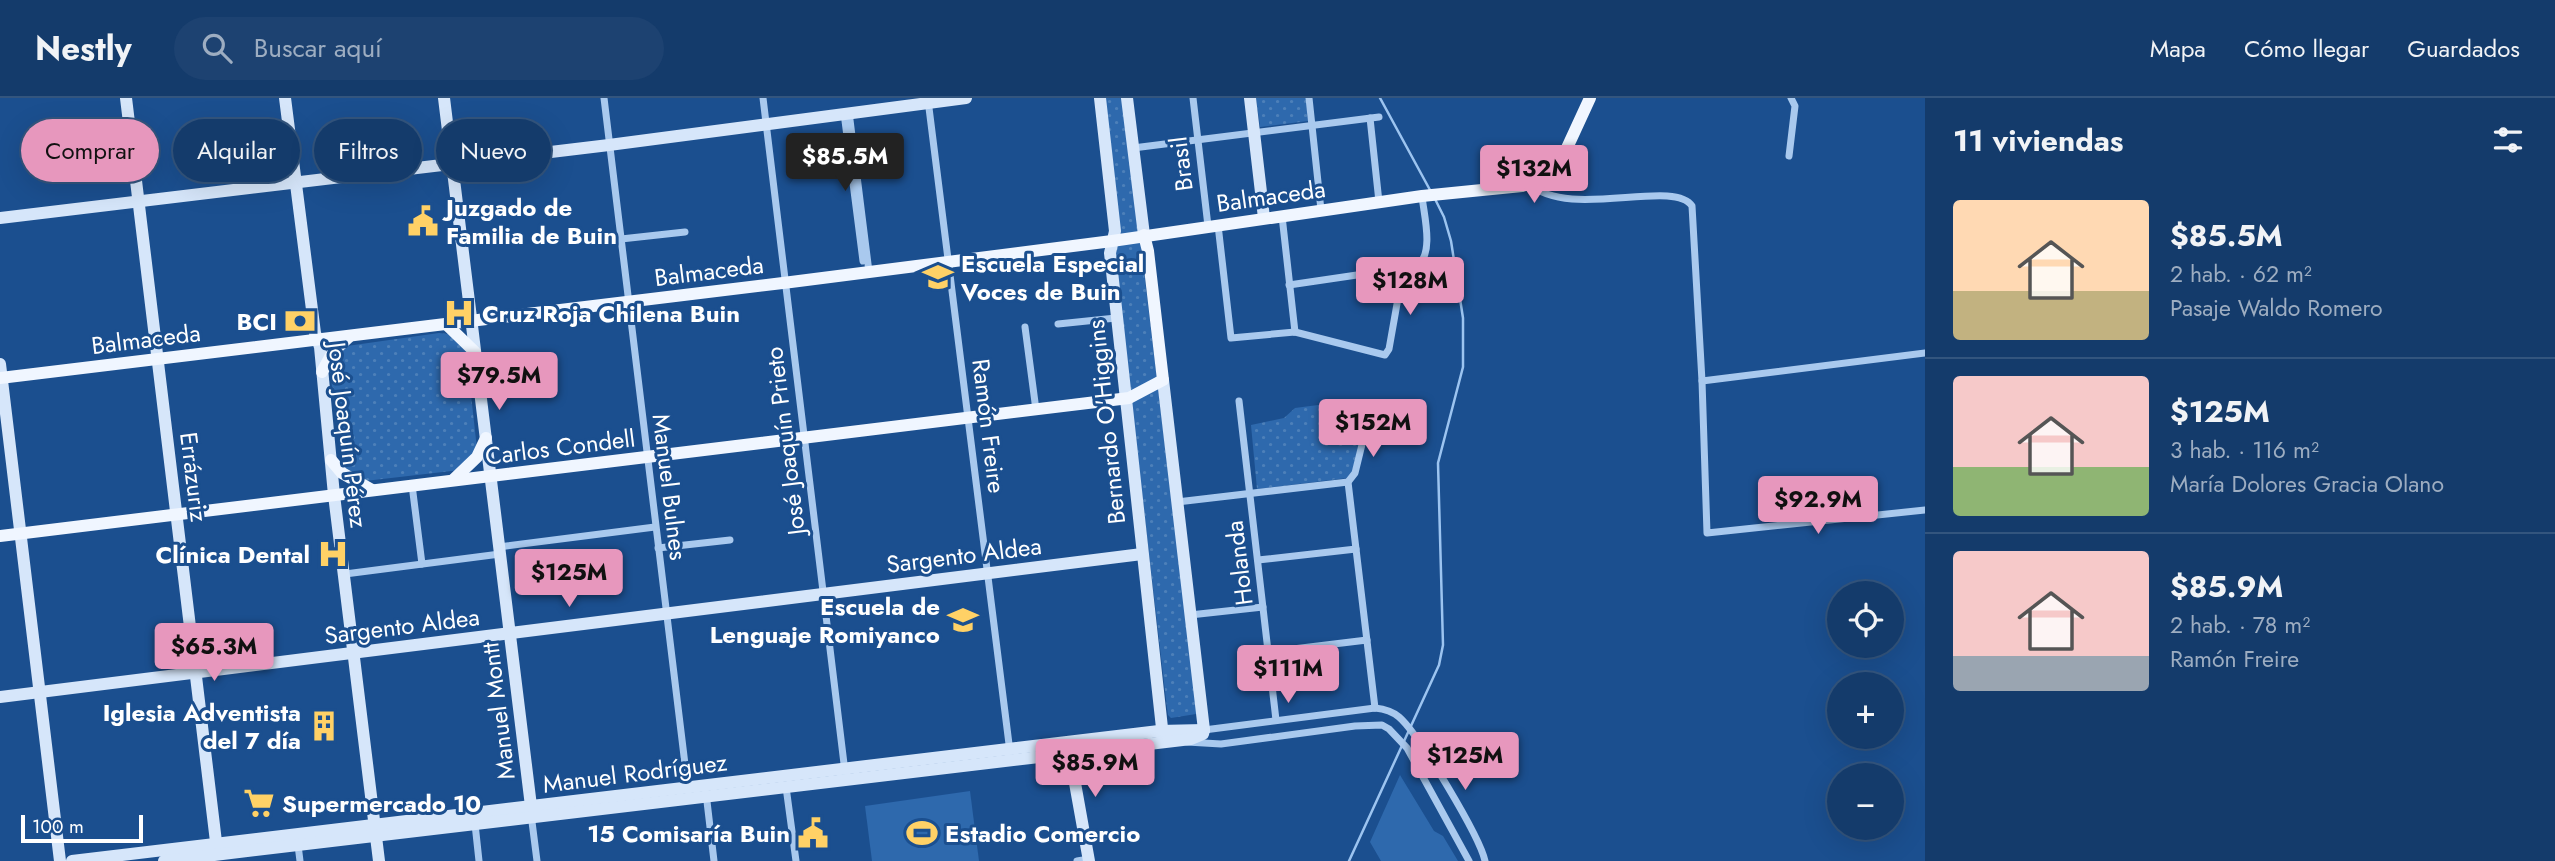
<!DOCTYPE html>
<html lang="es">
<head>
<meta charset="utf-8">
<style>
  body { margin:0; font-family:Jost,sans-serif; background:#1d4271; color:#f1f3f6; height:100vh; display:flex; flex-direction:column; font-size:26px; white-space:nowrap }
  * { box-sizing:border-box; margin:0 }
  p { font-size:23px; color:#9dadc1 }
  .icon { flex:none; width:38px; height:38px; fill:none; stroke:currentColor; stroke-width:2; stroke-linecap:round; stroke-linejoin:round }
  .map { position:relative; flex:1; overflow:hidden }
  .side { display:flex; flex-direction:column; background:#143b6b; width:630px }
  .side>* { flex:none }
  .top-card { position:absolute; left:21px; top:21px; width:665px; height:63px; display:flex; gap:14px }
  .controls { position:absolute; left:1827px; top:483px; display:grid; gap:14px }
  .controls a { display:grid; place-items:center; width:77px; height:77px; border-radius:50%; background:#143b6b; box-shadow:0 7px 28px #0002,0 0 0 2px #33557e; font-size:35px }
  .scale { position:absolute; left:21px; bottom:18px; width:122px; box-sizing:border-box; padding-left:7px; border:4px solid #fff; border-top:0; font-size:19px; line-height:24px; white-space:nowrap; color:#fff; -webkit-text-stroke:5px #1b4f8f; paint-order:stroke }
  .price { position:absolute; translate:-50% -60px; padding:0 16px; border-radius:7px; background:#e797bd; color:#111; font-size:23px; line-height:46px; filter:drop-shadow(0 2px 4px #0008) }
  .price::after { content:''; position:absolute; left:50%; top:42px; width:21px; height:16px; margin-left:-10px; background:inherit; clip-path:polygon(0 0,100% 0,50% 100%) }
  .price.active { background:#222; color:#fff }
  ul { padding:0; list-style:none }
  li { display:flex; align-items:center; gap:21px; height:175px; padding:0 28px }
  li+li { border-top:2px solid #33557e }
  li span { display:grid; place-items:center; flex:none; width:196px; height:140px; border-radius:7px; color:#555 }
  li>.icon { margin-inline-start:auto }
  span .icon { width:84px; height:84px; fill:#fffc; stroke-width:1 }
  li b { font-size:30px }
  h2 { display:flex; justify-content:space-between; align-items:center; height:84px; padding:0 28px; font-size:30px }
  .tag { padding:0 24px; border-radius:32px; background:#143b6b; box-shadow:0 7px 28px #0002,0 0 0 2px #33557e; font-size:24px; line-height:63px }
  .tag.active { background:#e797bd; color:#111 }
  header { display:flex; align-items:center; gap:42px; box-sizing:border-box; height:98px; padding:0 35px; background:#143b6b; border-bottom:2px solid #33557e }
  header strong { font-size:33px }
  nav { display:flex; gap:38px; margin-inline-start:auto; font-size:24px }
  .search { width:490px; height:63px; background:#1d4271; display:flex; align-items:center; gap:18px; box-sizing:border-box; padding:0 24px; border-radius:38px; color:#9dadc1; font-size:26px }
  main { display:flex; flex:1; min-height:0 }
  .map>svg:first-child { display:block }
  .grass { fill:#2e69ad }
  .park { fill:url(#park-dots) }
  .lines { fill:none; stroke-linecap:round; stroke-linejoin:round }
  .stream { stroke:#9cc4f0; stroke-width:2.5 }
  .street { stroke:#a9c9ee; stroke-width:7 }
  .secondary { stroke:#d6e6fa; stroke-width:12 }
  .primary { stroke:#f0f6ff; stroke-width:12 }
  .labels { text-anchor:middle; dominant-baseline:central; stroke-width:6; stroke-linejoin:round; paint-order:stroke }
  .street-label { font-size:24px; fill:#fff; stroke:#1b4f8f }
  .poi-label { font-size:24px; font-weight:bold; fill:#fff; stroke:#1b4f8f; text-anchor:start }
</style>
</head>
<body>
<header>
<strong>Nestly</strong>
<div class="search"><svg class="icon" aria-label="search" viewBox="0 0 24 24"><circle cx="10" cy="10" r="6"/><path d="M15 15l6 6"/></svg>Buscar aquí</div>
<nav><a>Mapa</a><a>Cómo llegar</a><a>Guardados</a></nav>
</header>
<main>
<div class="map">
<svg width="1925" height="763" viewBox="0 0 1925 763">
  <defs>
    <pattern id="park-dots" width="8" height="8" patternUnits="userSpaceOnUse" patternTransform="scale(1.75)"><rect width="8" height="8" fill="#2e69ad"/><path d="M2 2h.1M6 6h.1" fill="none" stroke="#4d80b9" stroke-width="1.8" stroke-linecap="round"/></pattern>
  </defs>
  <rect width="100%" height="100%" fill="#1b4f8f"/>
  <g class="grass">
    <polygon points="1400,677 1434,733 1443,738 1458,763 1381,763 1370,744"/>
    <polygon points="970,693 979,763 872,763 865,708"/>
  </g>
  <g class="park">
    <polygon points="1104,0 1123,0 1197,612 1196,616 1171,620 1168,617 1167,610 1115,164 1119,129"/>
    <polygon points="1256,0 1306,0 1308,23 1260,29"/>
    <polygon points="439,235 448,236 466,252 477,351 460,372 365,383 342,370 330,273 332,265 347,248"/>
    <polygon points="1349,303 1363,307 1365,317 1352,375 1347,380 1257,391 1251,327 1284,320 1295,310"/>
  </g>
  <g class="lines">
    <g class="stream">
      <polyline points="1380,0 1430,92"/>
      <polyline points="1349,763 1439,567 1443,547 1438,365 1463,269 1463,220 1451,143 1444,119 1435,101"/>
    </g>
    <g class="street">
      <polyline points="604,0 688,691"/>
      <polyline points="763,0 845,674"/>
      <polyline points="1193,0 1208,128"/>
      <polyline points="1309,0 1321,112"/>
      <polyline points="928,2 1010,654"/>
      <polyline points="849,14 869,174"/>
      <polyline points="844,15 863,163"/>
      <polyline points="1370,20 1379,104"/>
      <polyline points="1133,50 1379,19"/>
      <polyline points="1789,58 1795,8 1791,0"/>
      <path d="M 1530,86 C 1568,122 1674,80 1692,108 L 1702,283 L 1707,435 L 1925,412"/>
      <polyline points="1282,118 1295,234"/>
      <polyline points="1218,127 1231,240 1295,234 1385,257 1389,251 1403,172"/>
      <polyline points="621,141 685,134"/>
      <path d="M 1289,187 L 1418,168 C 1434,153 1424,118 1422,98"/>
      <polyline points="1058,226 1116,220"/>
      <polyline points="1025,229 1036,312"/>
      <polyline points="1702,283 1925,255"/>
      <polyline points="1239,303 1276,622"/>
      <polyline points="1369,318 1355,375 1348,384 1375,610"/>
      <polyline points="412,387 422,466"/>
      <polyline points="1177,404 1348,384"/>
      <polyline points="499,449 655,429"/>
      <polyline points="658,450 730,442"/>
      <polyline points="1258,462 1356,451"/>
      <polyline points="345,476 500,456"/>
      <polyline points="1190,517 1263,509"/>
      <polyline points="1268,554 1367,542"/>
      <path d="M 1204,632 L 1375,610 C 1384,611 1392,613 1399,619 C 1418,635 1480,739 1485,763"/>
      <polyline points="1187,644 1221,646 1355,628 1382,627 1389,631 1407,650 1469,763"/>
      <polyline points="786,689 796,763"/>
      <polyline points="706,695 714,763"/>
      <polyline points="531,716 537,763"/>
      <polyline points="475,726 479,763"/>
      <polyline points="298,747 300,763"/>
      <polyline points="1077,763 1089,761"/>
    </g>
    <g class="secondary">
      <polyline points="126,0 217,752"/>
      <polyline points="285,0 315,235 320,249 334,397 379,763"/>
      <polyline points="444,0 531,708"/>
      <polyline points="1100,0 1115,133 1110,155 1163,639"/>
      <polyline points="1127,0 1144,137"/>
      <polyline points="1250,0 1264,120"/>
      <polyline points="0,120 609,47 966,0"/>
      <polyline points="0,266 60,763"/>
      <polyline points="1163,282 1204,632"/>
      <polyline points="0,599 1142,456"/>
      <polyline points="1068,646 1089,763"/>
      <polyline points="72,763 1159,633 1204,632"/>
      <polyline points="164,763 1191,641 1203,636 1204,632"/>
    </g>
    <g class="primary">
      <polyline points="446,226 475,254"/>
      <polyline points="322,274 333,254 350,238"/>
      <polyline points="0,280 791,184 1112,143 1422,98 1522,88 1544,80 1561,63 1590,0"/>
      <polyline points="331,362 342,375 372,392"/>
      <polyline points="453,382 477,359 486,340"/>
      <polyline points="0,438 1129,300 1163,282 1148,153 1144,137"/>
    </g>
  </g>
  <defs>
    <g id="civic-bare" transform="scale(2.415)"><path d="M-.6-6.5H3V-4.5H.6V-3L4-1V1h2V6H-6V1h2V-1L-.6-3ZM-1.2 2.5V6h2.4V2.5Z" fill="#ffd166" stroke="#1b4f8f" stroke-width="2.5" paint-order="stroke"/></g>
    <g id="school-bare" transform="scale(2.415)"><path d="M0-5L7-2L0 1L-7-2ZM-4 1L0 2.5L4 1V4Q0 6-4 4Z" fill="#ffd166" stroke="#1b4f8f" stroke-width="2.5" paint-order="stroke"/></g>
    <g id="hospital-bare" transform="scale(2.415)"><path d="M-5-5h3v3.5h4V-5h3V5h-3V1.5h-4V5h-3Z" fill="#ffd166" stroke="#1b4f8f" stroke-width="2.5" paint-order="stroke"/></g>
    <g id="bank-bare" transform="scale(2.415)"><path d="M-6-4H6V4H-6ZM0-2.3a2.3 2.3 0 1 0 0 4.6a2.3 2.3 0 1 0 0-4.6Z" fill="#ffd166" stroke="#1b4f8f" stroke-width="2.5" paint-order="stroke"/></g>
    <g id="building-bare" transform="scale(2.415)"><path d="M-4-6H4V6H1V3H-1V6H-4ZM-2.5-4.3h1.7v1.8h-1.7ZM.8-4.3h1.7v1.8H.8ZM-2.5-1h1.7V.8h-1.7ZM.8-1h1.7V.8H.8Z" fill="#ffd166" stroke="#1b4f8f" stroke-width="2.5" paint-order="stroke"/></g>
    <g id="supermarket-bare" transform="scale(2.415)"><path d="M-6-5.5h2.5l.6 2H6L4.5 2H-2.5L-4.4-4H-6ZM-1.5 3.2a1.3 1.3 0 1 0 .1 0ZM3 3.2a1.3 1.3 0 1 0 .1 0Z" fill="#ffd166" stroke="#1b4f8f" stroke-width="2.5" paint-order="stroke"/></g>
    <g id="stadium-bare" transform="scale(2.415)"><path d="M0-5a6.5 5 0 1 0 0 10a6.5 5 0 1 0 0-10ZM-3.5-1.8h7v3.6h-7Z" fill="#ffd166" stroke="#1b4f8f" stroke-width="2.5" paint-order="stroke"/></g>
  </defs>
  <g fill-rule="evenodd">
    <use href="#civic-bare" x="423" y="123"/>
    <use href="#school-bare" x="938" y="179"/>
    <use href="#hospital-bare" x="459" y="215"/>
    <use href="#bank-bare" x="300" y="223"/>
    <use href="#hospital-bare" x="333" y="456"/>
    <use href="#school-bare" x="963" y="522"/>
    <use href="#building-bare" x="324" y="628"/>
    <use href="#supermarket-bare" x="259" y="705"/>
    <use href="#civic-bare" x="813" y="735"/>
    <use href="#stadium-bare" x="922" y="735"/>
  </g>
  <g class="labels">
    <g class="street-label">
      <text transform="translate(1181 66) rotate(-97)">Brasil</text>
      <text transform="translate(1271 98) rotate(-8)">Balmaceda</text>
      <text transform="translate(709 173) rotate(-7)">Balmaceda</text>
      <text transform="translate(146 241) rotate(-7)">Balmaceda</text>
      <text transform="translate(1106 324) rotate(-96)">Bernardo O'Higgins</text>
      <text transform="translate(989 328) rotate(83)">Ramón Freire</text>
      <text transform="translate(348 337) rotate(83)">José Joaquín Pérez</text>
      <text transform="translate(785 343) rotate(-97)">José Joaquín Prieto</text>
      <text transform="translate(560 349) rotate(-7)">Carlos Condell</text>
      <text transform="translate(194 379) rotate(83)">Errázuriz</text>
      <text transform="translate(670 389) rotate(83)">Manuel Bulnes</text>
      <text transform="translate(964 457) rotate(-7)">Sargento Aldea</text>
      <text transform="translate(1239 465) rotate(-97)">Holanda</text>
      <text transform="translate(402 528) rotate(-7)">Sargento Aldea</text>
      <text transform="translate(498 613) rotate(-97)">Manuel Montt</text>
      <text transform="translate(635 675) rotate(-7)">Manuel Rodríguez</text>
    </g>
    <g class="poi-label">
      <text x="446" y="109">Juzgado de<tspan x="446" dy="28">Familia de Buin</tspan></text>
      <text x="961" y="165">Escuela Especial<tspan x="961" dy="28">Voces de Buin</tspan></text>
      <text x="482" y="215">Cruz Roja Chilena Buin</text>
      <text x="277" y="223" text-anchor="end">BCI</text>
      <text x="310" y="456" text-anchor="end">Clínica Dental</text>
      <text x="940" y="508" text-anchor="end">Escuela de<tspan x="940" dy="28">Lenguaje Romiyanco</tspan></text>
      <text x="301" y="614" text-anchor="end">Iglesia Adventista<tspan x="301" dy="28">del 7 día</tspan></text>
      <text x="282" y="705">Supermercado 10</text>
      <text x="790" y="735" text-anchor="end">15 Comisaría Buin</text>
      <text x="945" y="735">Estadio Comercio</text>
    </g>
  </g>
</svg>
<div class="controls">
<a><svg class="icon" aria-label="locate" viewBox="0 0 24 24"><circle cx="12" cy="12" r="6"/><path d="M12 2v4M12 18v4M2 12h4M18 12h4"/></svg></a>
<a>+</a>
<a>−</a>
</div>
<div class="scale">100 m</div>
<b class="price active" style="left:845px;top:95px">$85.5M</b>
<b class="price" style="left:1534px;top:107px">$132M</b>
<b class="price" style="left:1410px;top:219px">$128M</b>
<b class="price" style="left:499px;top:314px">$79.5M</b>
<b class="price" style="left:1373px;top:361px">$152M</b>
<b class="price" style="left:1818px;top:438px">$92.9M</b>
<b class="price" style="left:569px;top:511px">$125M</b>
<b class="price" style="left:214px;top:585px">$65.3M</b>
<b class="price" style="left:1288px;top:607px">$111M</b>
<b class="price" style="left:1465px;top:694px">$125M</b>
<b class="price" style="left:1095px;top:701px">$85.9M</b>
<div class="top-card">
<a class="tag active">Comprar</a>
<a class="tag">Alquilar</a>
<a class="tag">Filtros</a>
<a class="tag">Nuevo</a>
</div>
</div>
<section class="side">
<h2>11 viviendas<svg class="icon" aria-label="filters" viewBox="0 0 24 24"><path d="M4 7h16M4 17h16"/><circle cx="9" cy="7" r="2"/><circle cx="15" cy="17" r="2"/></svg></h2>
<ul>
<li><span style="background:linear-gradient(#ffd9b3 65%,#c2b280 0)"><svg class="icon" aria-label="home" viewBox="0 0 24 24"><path d="M3 11l9-7 9 7M6 9v11h12V9"/></svg></span><div><b>$85.5M</b><p>2 hab. · 62 m²</p><p>Pasaje Waldo Romero</p></div></li>
<li><span style="background:linear-gradient(#f6c9c9 65%,#8fb573 0)"><svg class="icon" aria-label="home" viewBox="0 0 24 24"><path d="M3 11l9-7 9 7M6 9v11h12V9"/></svg></span><div><b>$125M</b><p>3 hab. · 116 m²</p><p>María Dolores Gracia Olano</p></div></li>
<li><span style="background:linear-gradient(#f6c9c9 75%,#9aa5b1 0)"><svg class="icon" aria-label="home" viewBox="0 0 24 24"><path d="M3 11l9-7 9 7M6 9v11h12V9"/></svg></span><div><b>$85.9M</b><p>2 hab. · 78 m²</p><p>Ramón Freire</p></div></li>
</ul>
</section>
</main>
</body>
</html>
